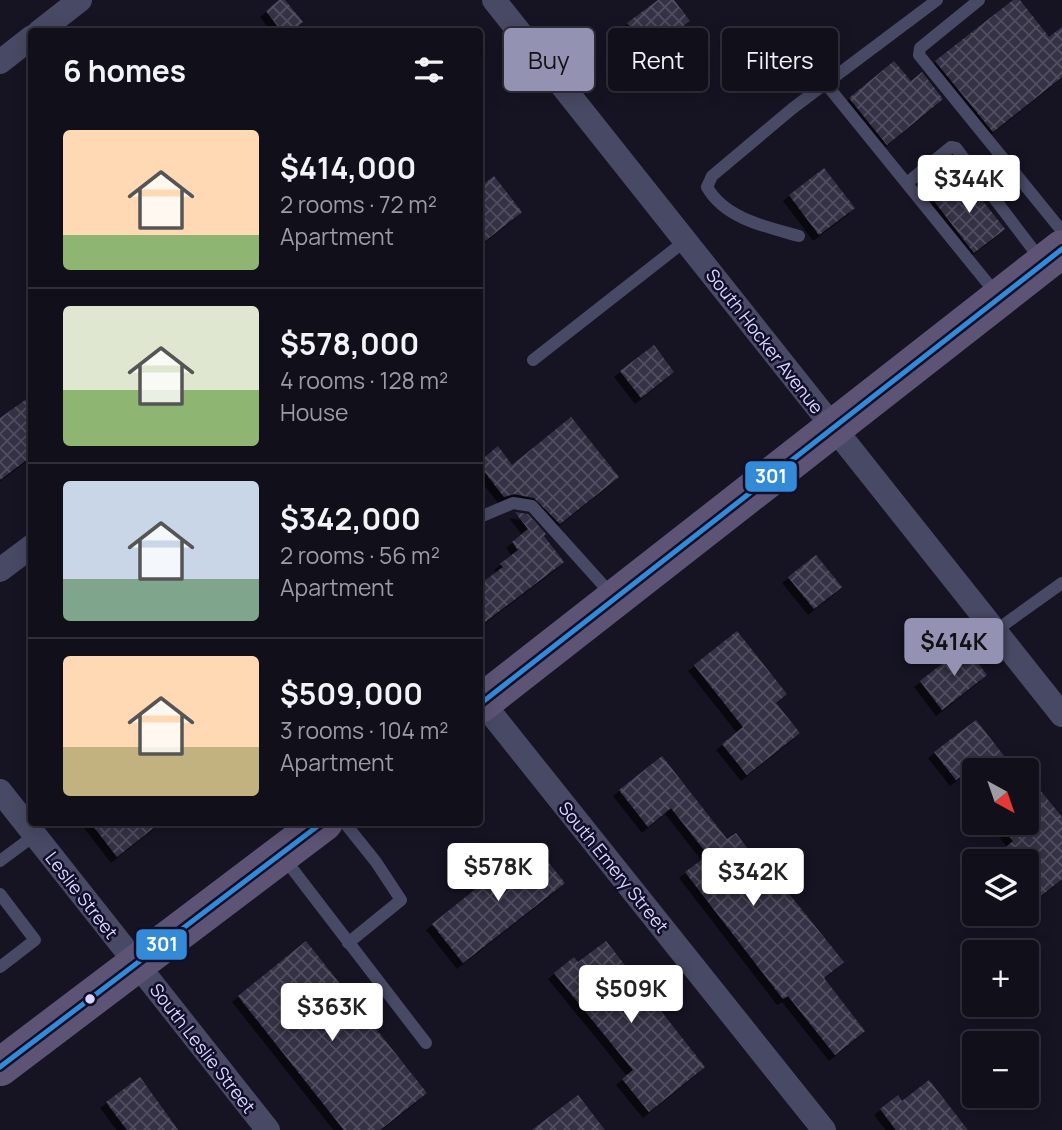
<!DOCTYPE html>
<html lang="en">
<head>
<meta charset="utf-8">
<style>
  body { margin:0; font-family:Manrope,sans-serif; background:#1e1d27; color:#f1f3f6; height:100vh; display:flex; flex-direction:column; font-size:26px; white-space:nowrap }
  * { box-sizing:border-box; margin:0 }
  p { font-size:23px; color:#9c9ca2 }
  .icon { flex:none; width:38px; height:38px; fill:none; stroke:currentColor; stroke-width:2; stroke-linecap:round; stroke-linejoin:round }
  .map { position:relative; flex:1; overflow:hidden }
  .sheet { position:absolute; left:28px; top:28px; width:455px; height:798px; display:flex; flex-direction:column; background:#100f1a; border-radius:7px; box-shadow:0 4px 18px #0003,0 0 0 2px #302f39 }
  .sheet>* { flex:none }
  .banner { position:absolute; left:504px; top:28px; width:452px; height:63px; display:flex; gap:14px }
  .needle { width:46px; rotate:140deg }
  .buttons { position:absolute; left:962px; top:758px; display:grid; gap:14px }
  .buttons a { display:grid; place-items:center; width:77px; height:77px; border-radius:7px; background:#100f1a; box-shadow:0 4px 18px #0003,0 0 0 2px #302f39; font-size:35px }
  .price { position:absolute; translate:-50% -60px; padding:0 16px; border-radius:7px; background:#fff; color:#222; font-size:23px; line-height:46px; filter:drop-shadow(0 2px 4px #0008) }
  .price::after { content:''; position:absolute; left:50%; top:42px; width:21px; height:16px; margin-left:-10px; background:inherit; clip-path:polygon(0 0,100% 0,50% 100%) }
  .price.selected { background:#9492b2; color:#111 }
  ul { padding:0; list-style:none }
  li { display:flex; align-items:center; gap:21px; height:175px; padding:0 35px }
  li+li { border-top:2px solid #302f39 }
  li span { display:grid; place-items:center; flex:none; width:196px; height:140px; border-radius:7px; color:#555 }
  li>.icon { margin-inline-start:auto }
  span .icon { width:84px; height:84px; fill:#fffc; stroke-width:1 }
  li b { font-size:30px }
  h2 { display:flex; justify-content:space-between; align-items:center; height:84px; padding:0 35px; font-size:30px }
  .chip { padding:0 24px; border-radius:7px; background:#100f1a; box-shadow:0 4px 18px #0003,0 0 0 2px #302f39; font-size:24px; line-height:63px }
  .chip.selected { background:#9492b2; color:#111 }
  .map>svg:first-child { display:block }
  .building { fill:url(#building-cross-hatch); filter:url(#shadow) }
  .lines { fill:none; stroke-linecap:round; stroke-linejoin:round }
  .service { stroke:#484964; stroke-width:12 }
  .minor { stroke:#484964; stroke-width:24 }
  .primary { stroke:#5d5475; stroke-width:38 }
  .bus-1-casing { stroke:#110e29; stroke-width:10 }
  .bus-1 { stroke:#338bd7; stroke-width:5 }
  .bus-dot { fill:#d8d6ff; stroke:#110e29; stroke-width:2.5 }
  .labels { text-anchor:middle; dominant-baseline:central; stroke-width:5; stroke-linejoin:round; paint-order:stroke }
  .street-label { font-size:18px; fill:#d8d6ff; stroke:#110e29 }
  .line-badge { stroke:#110e29; stroke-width:2.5 }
  .badge-label { font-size:19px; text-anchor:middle; font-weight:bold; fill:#fff }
</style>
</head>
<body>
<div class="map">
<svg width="1062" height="1130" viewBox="0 0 1062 1130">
  <defs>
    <pattern id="building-cross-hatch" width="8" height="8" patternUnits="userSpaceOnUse" patternTransform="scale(1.75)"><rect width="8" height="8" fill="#343245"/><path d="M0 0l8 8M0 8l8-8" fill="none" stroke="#514f61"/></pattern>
    <filter id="shadow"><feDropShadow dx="-6" dy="6" stdDeviation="0" flood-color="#0009"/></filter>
  </defs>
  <rect width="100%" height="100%" fill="#161423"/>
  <g class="building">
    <polygon points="279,0 285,0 303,22 291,32 282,32 266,11"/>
    <polygon points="658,0 674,0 690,21 675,32 695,58 669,78 652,57 649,59 635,42 639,38 627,23"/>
    <polygon points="1013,0 1020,0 1049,37 1062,27 1062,77 993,132 935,61"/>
    <polygon points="894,61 911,81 922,72 943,99 887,145 849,98"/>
    <polygon points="824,168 855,208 819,235 789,195"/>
    <polygon points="494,176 522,212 480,245 480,187"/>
    <polygon points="964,177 1005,229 974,253 934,201"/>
    <polygon points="654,345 674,372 641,398 620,371"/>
    <polygon points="32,395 32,456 0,480 0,418"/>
    <polygon points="571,417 619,477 560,524 534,498 514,494 504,497 480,466 480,461 498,446 512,465"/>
    <polygon points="515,512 528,514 546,534 544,536 564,562 480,626 480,584 503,567 500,564 518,550 512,542 528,529"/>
    <polygon points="816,555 842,587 814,609 788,577"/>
    <polygon points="737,631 787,694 776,703 800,733 747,775 722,744 743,727 694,665"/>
    <polygon points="965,646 987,675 942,710 920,681"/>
    <polygon points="976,720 1015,770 969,770 956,780 934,752"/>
    <polygon points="662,756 727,839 736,833 778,889 782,885 844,962 824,978 865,1031 835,1055 788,996 783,999 685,872 708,855 671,808 648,827 619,790"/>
    <polygon points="1027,774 1062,817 1062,879 1041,896 1027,880 1027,861 989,861 1013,841 998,822 1027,822"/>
    <polygon points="90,822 161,822 117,857"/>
    <polygon points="533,843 565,883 463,963 432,924"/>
    <polygon points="306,941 427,1093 380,1130 344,1130 238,996"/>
    <polygon points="606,941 705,1067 649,1112 622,1079 633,1070 554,973 574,957 578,962"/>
    <polygon points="140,1077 166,1113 178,1130 127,1130 106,1102"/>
    <polygon points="929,1080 968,1130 896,1130 880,1109 898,1095 902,1101"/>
    <polygon points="578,1095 605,1130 532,1130"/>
  </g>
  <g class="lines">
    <g class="service">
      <polyline points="979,0 920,48 919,55 1062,231"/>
      <polyline points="826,84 998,296"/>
      <polyline points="907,183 951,147 956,148 1041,260"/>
      <path d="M 799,236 C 767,227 725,219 707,187 L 712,176 L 793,108 L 937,0"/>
      <polyline points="533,360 685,241"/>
      <polyline points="480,517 513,503 532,506 612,595"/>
      <polyline points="995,631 1062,583"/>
      <polyline points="344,822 376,862 401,900 348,943"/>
      <polyline points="284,858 426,1043"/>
      <polyline points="0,861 35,835"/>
      <polyline points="0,894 35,940 0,967"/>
    </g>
    <g class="minor">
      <polyline points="494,0 1062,715"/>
      <polyline points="39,32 80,0"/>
      <polyline points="0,62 32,37"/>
      <polyline points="0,570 32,546"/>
      <polyline points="482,702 824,1130"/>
      <polyline points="0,791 268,1130"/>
    </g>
    <g class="primary">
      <polyline points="480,704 1062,249"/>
      <polyline points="0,1067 324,822"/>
    </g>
    <g class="bus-1-casing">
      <g id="bus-1">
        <polyline points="480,704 1062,249"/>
        <polyline points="0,1067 323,822"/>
      </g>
    </g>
    <use href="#bus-1" class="bus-1"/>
  </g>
  <circle class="bus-dot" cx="90" cy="999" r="6"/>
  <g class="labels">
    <g class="street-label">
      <text transform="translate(765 341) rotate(52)">South Hocker Avenue</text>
      <text transform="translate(614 867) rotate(51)">South Emery Street</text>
      <text transform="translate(82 895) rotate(52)">Leslie Street</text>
      <text transform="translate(203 1048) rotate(52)">South Leslie Street</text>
    </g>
  </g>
  <g class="line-badge">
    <rect x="744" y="460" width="54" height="33" rx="7" fill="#338bd7"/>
    <rect x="135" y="928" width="53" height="33" rx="7" fill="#338bd7"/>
  </g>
  <g class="badge-label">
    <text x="771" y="483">301</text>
    <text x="162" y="951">301</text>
  </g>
</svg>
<div class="buttons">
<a><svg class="needle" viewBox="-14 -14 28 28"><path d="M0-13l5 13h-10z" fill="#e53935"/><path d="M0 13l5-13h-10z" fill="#9c9ca2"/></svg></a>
<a><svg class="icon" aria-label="layers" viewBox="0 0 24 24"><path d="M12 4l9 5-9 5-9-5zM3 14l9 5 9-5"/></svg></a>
<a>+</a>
<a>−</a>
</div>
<b class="price" style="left:969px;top:215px">$344K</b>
<b class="price selected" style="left:954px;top:678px">$414K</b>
<b class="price" style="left:498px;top:903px">$578K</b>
<b class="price" style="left:753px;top:908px">$342K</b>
<b class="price" style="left:631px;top:1025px">$509K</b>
<b class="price" style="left:332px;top:1043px">$363K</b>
<div class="banner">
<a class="chip selected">Buy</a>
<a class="chip">Rent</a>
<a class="chip">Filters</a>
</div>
<section class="sheet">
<h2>6 homes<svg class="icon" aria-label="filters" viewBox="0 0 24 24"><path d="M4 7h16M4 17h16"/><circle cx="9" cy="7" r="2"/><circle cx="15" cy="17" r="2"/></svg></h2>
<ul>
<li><span style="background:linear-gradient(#ffd9b3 75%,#8fb573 0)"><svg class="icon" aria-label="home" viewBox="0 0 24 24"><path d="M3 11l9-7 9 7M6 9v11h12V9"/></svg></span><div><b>$414,000</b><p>2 rooms · 72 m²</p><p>Apartment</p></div></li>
<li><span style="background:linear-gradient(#dfe7d0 60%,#8fb573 0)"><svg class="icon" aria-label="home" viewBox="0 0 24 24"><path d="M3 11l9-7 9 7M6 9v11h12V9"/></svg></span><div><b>$578,000</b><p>4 rooms · 128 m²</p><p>House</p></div></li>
<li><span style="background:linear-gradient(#c9d6e8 70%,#7fa58c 0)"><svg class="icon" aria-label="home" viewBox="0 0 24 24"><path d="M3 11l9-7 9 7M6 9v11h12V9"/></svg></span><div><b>$342,000</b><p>2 rooms · 56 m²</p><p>Apartment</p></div></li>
<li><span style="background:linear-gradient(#ffd9b3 65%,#c2b280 0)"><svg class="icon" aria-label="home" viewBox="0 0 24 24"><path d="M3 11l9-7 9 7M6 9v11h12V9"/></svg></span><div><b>$509,000</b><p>3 rooms · 104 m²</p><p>Apartment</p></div></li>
</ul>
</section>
</div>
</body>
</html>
